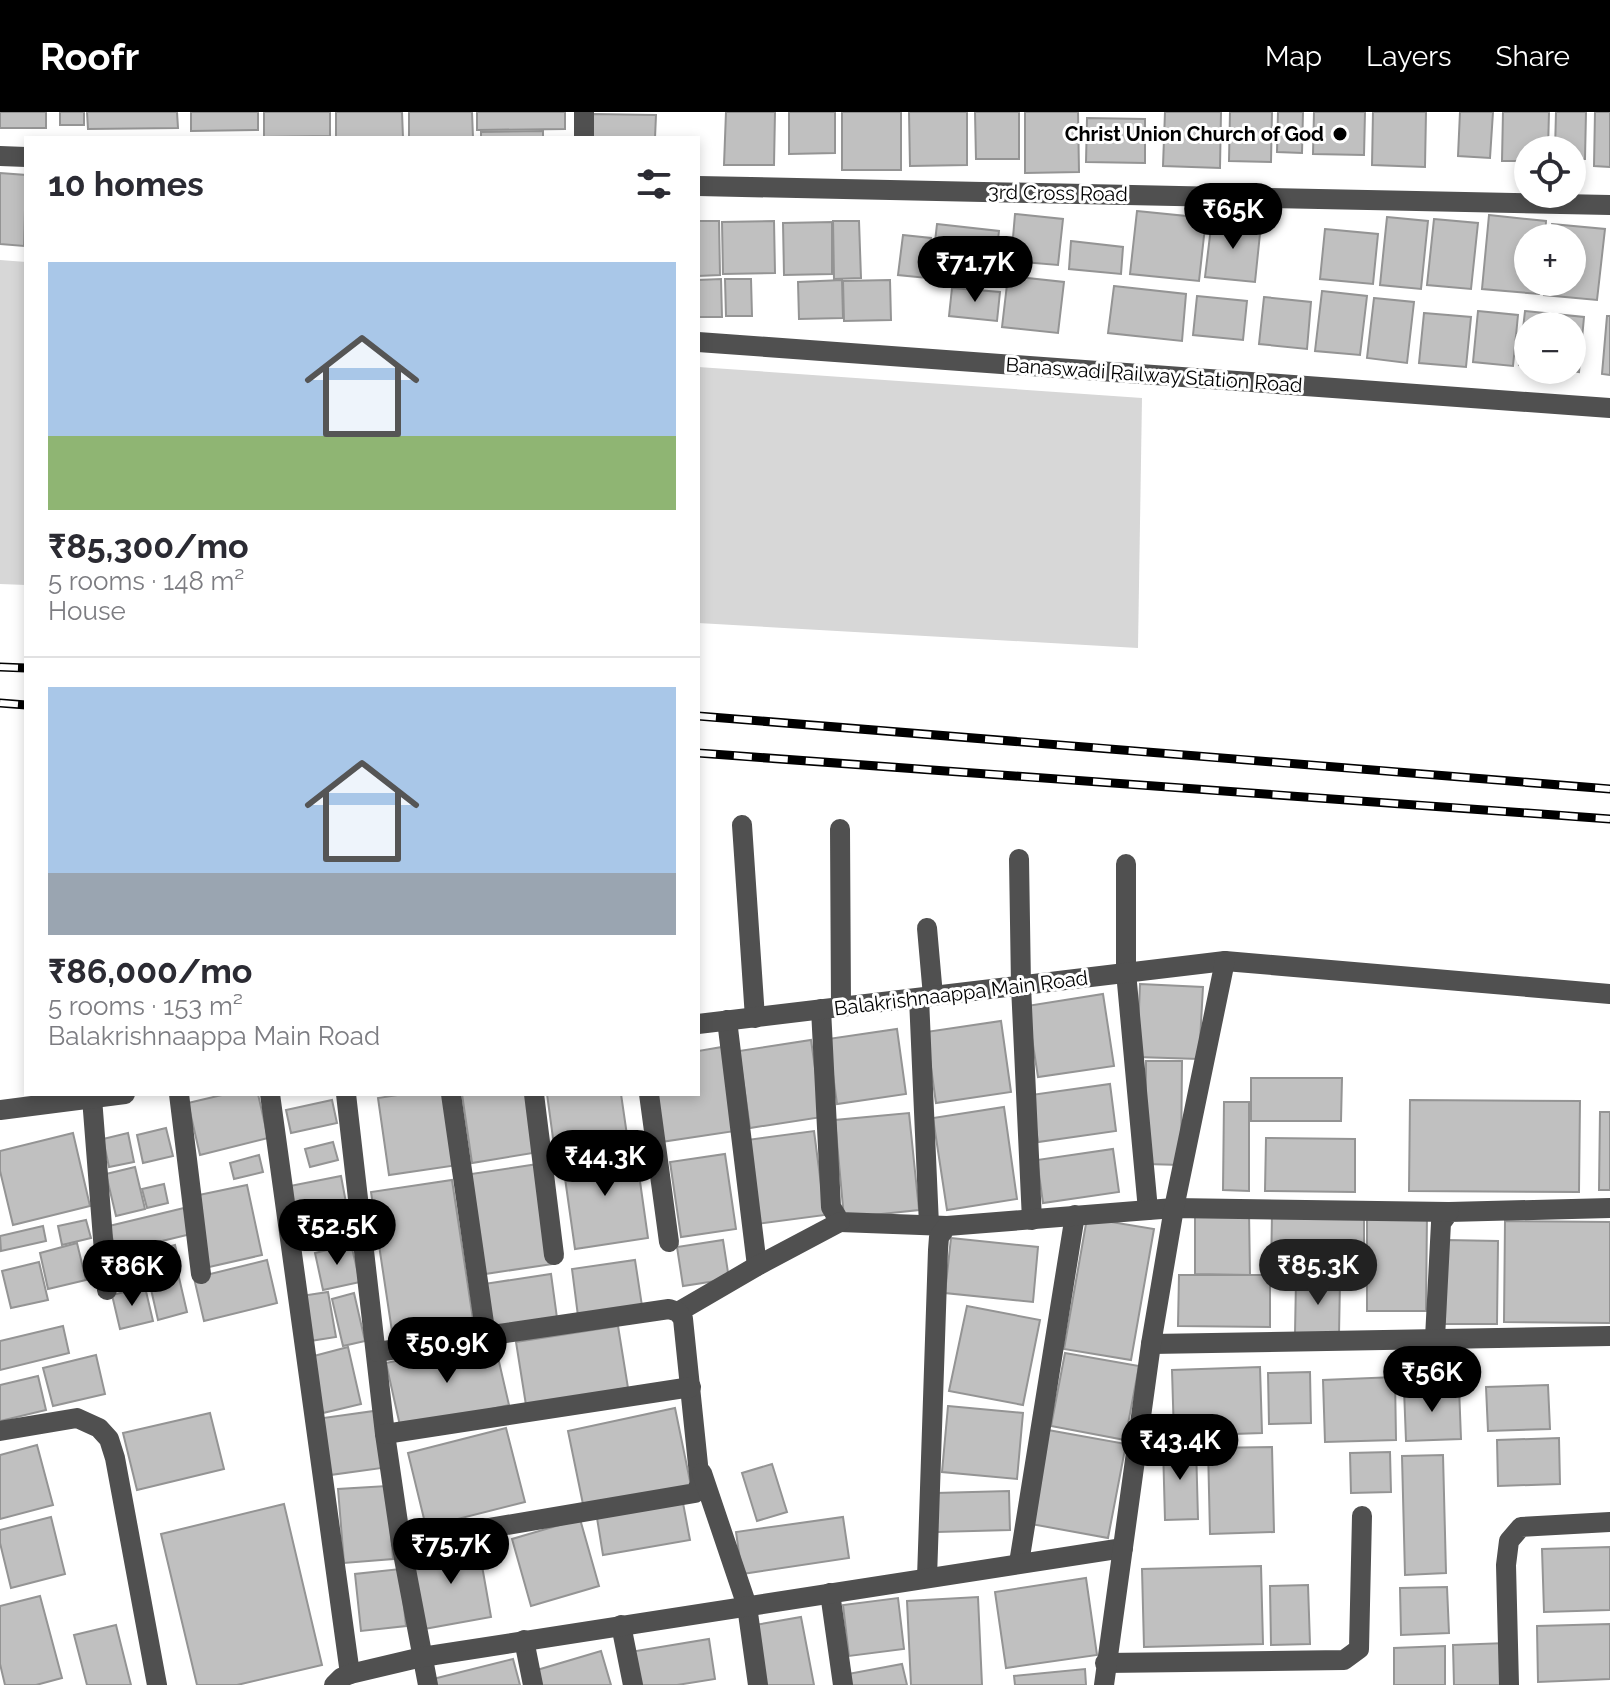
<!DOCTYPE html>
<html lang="en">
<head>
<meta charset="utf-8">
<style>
  body { margin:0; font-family:Raleway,sans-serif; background:#f2f2f3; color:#2b2b33; height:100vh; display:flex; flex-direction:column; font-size:30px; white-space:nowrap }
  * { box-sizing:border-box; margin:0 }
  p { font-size:26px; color:#7c7c81 }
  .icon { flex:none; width:44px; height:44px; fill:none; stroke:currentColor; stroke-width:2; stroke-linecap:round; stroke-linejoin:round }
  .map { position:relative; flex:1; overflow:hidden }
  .drawer { position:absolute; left:24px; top:24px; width:676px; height:960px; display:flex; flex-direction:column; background:#fff; border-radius:0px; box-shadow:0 4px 12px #0003 }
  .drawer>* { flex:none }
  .tools { position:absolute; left:1514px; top:24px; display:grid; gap:16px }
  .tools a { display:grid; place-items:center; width:72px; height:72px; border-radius:50%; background:#fff; box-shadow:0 4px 12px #0003; font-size:40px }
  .price { position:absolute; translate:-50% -68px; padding:0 18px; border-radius:28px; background:#000; color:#fff; font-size:26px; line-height:52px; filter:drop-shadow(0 2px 4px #0008) }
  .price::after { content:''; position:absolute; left:50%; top:48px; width:24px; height:18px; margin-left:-12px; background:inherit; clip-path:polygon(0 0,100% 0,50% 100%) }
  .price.active { background:#222; color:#fff }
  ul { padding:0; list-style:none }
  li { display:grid; align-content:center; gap:16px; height:424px; padding:0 24px }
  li+li { border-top:2px solid #e1e1e2 }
  li span { display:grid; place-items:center; height:248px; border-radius:0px; color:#555 }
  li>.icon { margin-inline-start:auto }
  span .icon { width:144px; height:144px; fill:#fffc; stroke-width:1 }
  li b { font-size:34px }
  h2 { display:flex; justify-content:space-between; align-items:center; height:96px; padding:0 24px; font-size:34px }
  header { display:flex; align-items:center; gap:48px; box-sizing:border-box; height:112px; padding:0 40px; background:#000; color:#fff }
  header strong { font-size:38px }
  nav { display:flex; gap:44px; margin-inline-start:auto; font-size:28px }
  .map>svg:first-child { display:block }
  .green { fill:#d7d7d7 }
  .building { fill:#c0c0c0; stroke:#949494; stroke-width:2 }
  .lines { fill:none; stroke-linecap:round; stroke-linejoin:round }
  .minor { stroke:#505050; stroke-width:20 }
  .rail-casing { stroke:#000; stroke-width:9 }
  .rail { stroke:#fff; stroke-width:6; stroke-dasharray:18; stroke-linecap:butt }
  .poi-dot { fill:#000; stroke:#fff; stroke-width:3 }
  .labels { text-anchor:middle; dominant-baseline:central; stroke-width:6; stroke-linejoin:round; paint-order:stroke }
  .poi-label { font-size:20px; font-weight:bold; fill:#000; stroke:#fff; text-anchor:end }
  .street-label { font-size:20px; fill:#000; stroke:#fff }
</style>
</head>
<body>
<header>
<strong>Roofr</strong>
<nav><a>Map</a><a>Layers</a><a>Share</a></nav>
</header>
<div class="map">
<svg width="1610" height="1573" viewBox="0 0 1610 1573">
  <rect width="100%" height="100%" fill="#fff"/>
  <g class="green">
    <polygon points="0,148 26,150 26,473 0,472"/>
    <polygon points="698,255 1142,286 1138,536 698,511"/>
  </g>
  <g class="building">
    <rect x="0" y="0" width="46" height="16"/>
    <rect x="60" y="0" width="24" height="13"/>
    <polygon points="87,0 177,0 178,16 88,17"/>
    <polygon points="191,0 258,0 258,18 191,19"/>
    <polygon points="264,0 330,0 330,24 264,25"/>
    <polygon points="336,0 402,0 403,26 336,26"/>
    <polygon points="409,0 472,0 473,26 409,26"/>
    <polygon points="477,0 565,0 565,17 477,18"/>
    <polygon points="726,0 775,0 774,53 724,53"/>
    <polygon points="789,0 835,0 835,41 789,42"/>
    <rect x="842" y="0" width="59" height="58"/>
    <polygon points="909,0 967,0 967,53 910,54"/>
    <polygon points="975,0 1019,0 1019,47 976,47"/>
    <polygon points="1025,0 1078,0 1079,60 1025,61"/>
    <polygon points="1165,0 1221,0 1220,56 1163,54"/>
    <polygon points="1230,0 1272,0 1271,50 1229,49"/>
    <polygon points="1278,0 1303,0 1302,41 1277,40"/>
    <polygon points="1314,0 1365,0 1364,43 1313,42"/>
    <polygon points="1373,0 1426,0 1425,55 1372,53"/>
    <polygon points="1460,0 1493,0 1490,46 1458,44"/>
    <polygon points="1503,0 1549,0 1548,38 1528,38 1528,49 1502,49"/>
    <polygon points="1556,0 1586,0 1585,47 1572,47 1572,38 1555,38"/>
    <polygon points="1595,0 1610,0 1610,55 1594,54"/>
    <polygon points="593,2 656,3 655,26 593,26"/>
    <polygon points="1087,6 1145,7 1145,51 1086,50"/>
    <polygon points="543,19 543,26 481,26 481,20"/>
    <polygon points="0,61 26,63 24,134 0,132"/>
    <polygon points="1137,99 1206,106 1199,169 1130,162"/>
    <polygon points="1015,102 1063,107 1058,153 1011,149"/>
    <polygon points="1489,103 1546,109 1545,126 1528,126 1528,170 1540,170 1539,182 1482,177"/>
    <polygon points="1387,105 1428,109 1421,177 1380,173"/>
    <polygon points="1212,107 1261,112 1255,170 1205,165"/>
    <polygon points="1434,107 1478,111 1471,177 1427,173"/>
    <polygon points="698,109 719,109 720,163 698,164"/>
    <polygon points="774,109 775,161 723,162 722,110"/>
    <polygon points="833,109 859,109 861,166 834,167"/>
    <polygon points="832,110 832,162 784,163 783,111"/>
    <polygon points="937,112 999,119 994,162 932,156"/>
    <polygon points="1552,112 1605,117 1597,188 1544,183 1545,170 1572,170 1572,126 1550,126"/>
    <polygon points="1325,117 1378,122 1373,172 1320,167"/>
    <polygon points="903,123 931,126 927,166 898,163"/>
    <polygon points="1071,129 1123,135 1121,162 1069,157"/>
    <polygon points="1008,164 1064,170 1058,221 1002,215"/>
    <polygon points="721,167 722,205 698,205 698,168"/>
    <polygon points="725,167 751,167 752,204 726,204"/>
    <polygon points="842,168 843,206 799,207 798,170"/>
    <polygon points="890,168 891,208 844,209 843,169"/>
    <polygon points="1114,174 1186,182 1182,229 1108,221"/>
    <polygon points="952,176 1000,180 997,209 949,204"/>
    <polygon points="1322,179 1367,184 1360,243 1315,239"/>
    <polygon points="1197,184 1247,189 1243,228 1193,223"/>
    <polygon points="1264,185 1311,190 1307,237 1259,232"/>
    <polygon points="1374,186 1414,190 1407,251 1367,246"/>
    <polygon points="1478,199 1518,203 1513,254 1473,250"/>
    <polygon points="1525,199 1584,205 1579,260 1565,258 1572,258 1572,214 1528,214 1528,254 1519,253"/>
    <polygon points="1424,201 1471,205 1466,255 1419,251"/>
    <polygon points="1607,204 1610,204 1610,263 1602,262"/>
    <polygon points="1140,872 1203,875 1199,947 1137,945"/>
    <polygon points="1103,882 1114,954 1038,965 1027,894"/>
    <polygon points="1001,909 1011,980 936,991 926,920"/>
    <polygon points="897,917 906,982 837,992 828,927"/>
    <polygon points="811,928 822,1005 750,1016 739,939"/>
    <polygon points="722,935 735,1019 661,1030 654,982 698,982 698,939"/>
    <polygon points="1146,949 1182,949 1181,1053 1146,1052"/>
    <polygon points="1251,966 1342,966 1341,1009 1251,1009"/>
    <polygon points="1110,972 1116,1019 1038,1030 1031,983"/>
    <polygon points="226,982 258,982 268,1026 200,1043 188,991"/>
    <polygon points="404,982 447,982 458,1053 389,1063 378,986"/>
    <polygon points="462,982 530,982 539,1040 472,1051"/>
    <polygon points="547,982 621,982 628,1030 555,1041"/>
    <polygon points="332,988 337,1011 291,1021 286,998"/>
    <polygon points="1410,988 1580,989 1579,1080 1409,1079"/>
    <polygon points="1224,990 1249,990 1249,1079 1223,1078"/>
    <polygon points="1004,995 1017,1087 947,1098 933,1006"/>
    <polygon points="1600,1000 1610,1000 1610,1078 1599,1078"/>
    <polygon points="909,1001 919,1098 844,1106 835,1008"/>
    <polygon points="166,1016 173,1044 143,1051 137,1023"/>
    <polygon points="814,1019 825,1103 757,1112 747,1028"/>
    <polygon points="73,1021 90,1094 13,1113 0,1059 0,1039"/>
    <polygon points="128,1021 134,1050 109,1055 103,1027"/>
    <polygon points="1266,1026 1355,1027 1355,1080 1265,1079"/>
    <polygon points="333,1030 338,1048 310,1055 305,1037"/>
    <polygon points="635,1034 648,1126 575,1137 562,1045"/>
    <polygon points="1113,1037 1119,1080 1043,1091 1037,1048"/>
    <polygon points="725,1042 736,1117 681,1125 670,1050"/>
    <polygon points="259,1043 263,1060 234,1067 230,1051"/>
    <polygon points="538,1052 553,1152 485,1162 471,1062"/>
    <polygon points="135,1055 145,1097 116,1104 106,1062"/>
    <polygon points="341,1064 347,1096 297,1107 290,1074"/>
    <polygon points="452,1068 474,1214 393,1226 371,1080"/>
    <polygon points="164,1072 168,1091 147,1096 142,1077"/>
    <polygon points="247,1073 262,1143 209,1155 194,1084"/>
    <polygon points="184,1096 191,1122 116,1140 109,1114"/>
    <polygon points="1195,1100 1249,1100 1250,1163 1195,1162"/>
    <polygon points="1367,1100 1427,1101 1426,1199 1367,1199"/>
    <polygon points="1272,1101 1364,1101 1364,1163 1271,1163"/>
    <polygon points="351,1105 355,1125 317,1135 312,1114"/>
    <polygon points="1087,1106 1154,1117 1131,1248 1064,1237"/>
    <polygon points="86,1108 91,1126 62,1133 58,1114"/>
    <polygon points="1505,1109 1610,1110 1610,1211 1504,1210"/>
    <polygon points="43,1114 46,1129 1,1139 0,1124"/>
    <polygon points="310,1116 314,1135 298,1139 294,1120"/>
    <polygon points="951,1126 1038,1135 1033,1190 945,1181"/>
    <polygon points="723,1128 729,1167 683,1174 677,1135"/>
    <polygon points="1446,1128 1498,1129 1497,1212 1445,1212"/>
    <polygon points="77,1131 86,1168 48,1177 40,1141"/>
    <polygon points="351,1132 360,1170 323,1178 315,1141"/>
    <polygon points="175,1133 179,1150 149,1158 145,1141"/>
    <polygon points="135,1143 138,1156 118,1161 116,1148"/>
    <polygon points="267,1148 277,1191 204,1209 194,1166"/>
    <polygon points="635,1148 642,1194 578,1204 572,1157"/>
    <polygon points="39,1150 48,1188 11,1196 2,1159"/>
    <polygon points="177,1157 187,1200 158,1208 148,1164"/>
    <polygon points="551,1162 557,1206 490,1215 484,1172"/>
    <polygon points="1179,1163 1270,1163 1270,1215 1178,1214"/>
    <polygon points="1296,1168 1340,1168 1339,1223 1295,1222"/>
    <polygon points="145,1175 153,1209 120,1217 112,1183"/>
    <polygon points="328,1180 336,1225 310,1229 301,1184"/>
    <polygon points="354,1181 365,1229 343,1234 332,1187"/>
    <polygon points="967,1194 1040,1208 1023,1293 949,1279"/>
    <polygon points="63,1214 69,1241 0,1258 0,1229"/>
    <polygon points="618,1214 628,1276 526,1293 516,1230"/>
    <polygon points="494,1228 509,1293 401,1318 386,1251"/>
    <polygon points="348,1235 361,1292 323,1301 310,1245"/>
    <polygon points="1065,1241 1139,1254 1125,1328 1051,1314"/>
    <polygon points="96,1243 105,1282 53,1294 43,1256"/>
    <polygon points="1260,1255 1262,1321 1174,1324 1172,1258"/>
    <polygon points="1310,1260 1311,1311 1269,1312 1268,1261"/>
    <polygon points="38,1264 46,1298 0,1309 0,1273"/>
    <polygon points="1395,1265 1396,1328 1325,1330 1323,1268"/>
    <polygon points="1548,1273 1550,1317 1488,1319 1486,1275"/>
    <polygon points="1459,1275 1461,1327 1406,1329 1404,1277"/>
    <polygon points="948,1294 1023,1301 1017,1367 942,1360"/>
    <polygon points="675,1296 691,1374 584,1397 568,1319"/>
    <polygon points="374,1299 382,1356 330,1363 323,1306"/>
    <polygon points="210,1301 224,1357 137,1378 123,1321"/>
    <polygon points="506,1316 525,1390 426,1415 408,1341"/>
    <polygon points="1048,1318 1126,1332 1108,1426 1031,1412"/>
    <polygon points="1559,1326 1560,1372 1498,1374 1497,1328"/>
    <polygon points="37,1333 53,1393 0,1407 0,1343"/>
    <polygon points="1196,1333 1198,1407 1165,1408 1163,1334"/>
    <polygon points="1272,1335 1274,1420 1210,1422 1208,1336"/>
    <polygon points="1390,1340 1391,1380 1351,1381 1350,1341"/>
    <polygon points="1443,1343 1446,1461 1405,1463 1402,1344"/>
    <polygon points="772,1352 787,1400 757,1409 742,1361"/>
    <polygon points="387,1374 393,1447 344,1451 338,1377"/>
    <polygon points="1009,1379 1010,1418 937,1420 936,1381"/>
    <polygon points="683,1391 690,1428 603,1443 597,1406"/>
    <polygon points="284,1392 322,1553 237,1573 197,1573 161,1422"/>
    <polygon points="51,1405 65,1462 11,1476 0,1431 0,1418"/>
    <polygon points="843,1405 849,1446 742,1462 736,1420"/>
    <polygon points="580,1407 599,1474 531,1494 512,1427"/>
    <polygon points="478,1431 491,1505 424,1517 411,1443"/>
    <polygon points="1610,1435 1610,1498 1544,1500 1542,1437"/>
    <polygon points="1261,1454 1263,1532 1144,1535 1142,1457"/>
    <polygon points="400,1457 406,1514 361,1519 355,1462"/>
    <polygon points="1086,1466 1097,1543 1006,1556 995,1480"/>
    <polygon points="1308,1473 1310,1532 1271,1533 1270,1474"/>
    <polygon points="1447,1475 1449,1521 1401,1523 1400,1476"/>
    <polygon points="40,1484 62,1566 36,1573 5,1573 0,1552 0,1494"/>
    <polygon points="978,1485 982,1573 911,1573 907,1489"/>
    <polygon points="898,1486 904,1537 849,1544 843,1493"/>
    <polygon points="801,1505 814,1573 766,1573 755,1513"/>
    <polygon points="1610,1512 1610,1567 1538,1570 1537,1514"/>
    <polygon points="116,1513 131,1573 87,1573 74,1523"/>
    <polygon points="709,1527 715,1567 677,1573 636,1573 630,1540"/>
    <polygon points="1507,1531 1508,1573 1454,1573 1453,1533"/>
    <polygon points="1445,1534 1445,1573 1394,1573 1394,1536"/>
    <polygon points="601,1539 611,1573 542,1573 537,1558"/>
    <polygon points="513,1547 520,1573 435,1573 433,1567"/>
    <polygon points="902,1552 907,1573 850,1573 848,1562"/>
    <polygon points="1085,1557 1086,1573 1015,1573 1014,1564"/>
  </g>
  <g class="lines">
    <g class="minor">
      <polyline points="584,0 584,26"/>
      <polyline points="0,44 26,45"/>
      <polyline points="698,74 1610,93"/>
      <polyline points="698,230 1610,296"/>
      <polyline points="742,713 755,906"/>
      <polyline points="840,717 841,895"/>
      <polyline points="1019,747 1021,874 1032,1108"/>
      <polyline points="1126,752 1126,860 1148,1098"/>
      <polyline points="927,816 933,884"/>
      <polyline points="919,886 929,1113"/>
      <polyline points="821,897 831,1095 840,1110 947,1114"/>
      <polyline points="727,908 757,1154"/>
      <polyline points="698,912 1225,849 1610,882"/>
      <polyline points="179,982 201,1162"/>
      <polyline points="270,982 350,1562"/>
      <polyline points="346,982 385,1322 401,1431 428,1573"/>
      <polyline points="451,982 486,1225"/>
      <polyline points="534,982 554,1143"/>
      <polyline points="649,982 669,1130"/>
      <polyline points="92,986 107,1178"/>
      <polyline points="0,998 125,982"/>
      <polyline points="678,1200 757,1154 840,1110"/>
      <polyline points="1435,1226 1441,1111 1449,1100 1610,1096"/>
      <polyline points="1151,1232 1610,1224"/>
      <polyline points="377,1240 669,1197 678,1200 683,1207 700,1372 695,1381 401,1431"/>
      <polyline points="0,1319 77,1306 99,1316 109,1327 115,1346 157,1573"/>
      <polyline points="385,1322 691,1275"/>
      <polyline points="702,1361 747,1494 758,1573"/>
      <polyline points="1019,1451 1075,1103"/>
      <polyline points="927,1466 938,1138 939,1125 947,1114 1174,1096 1449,1100"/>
      <polyline points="830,1481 843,1573"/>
      <polyline points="621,1513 633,1573"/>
      <polyline points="524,1528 533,1573"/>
      <polyline points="1105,1551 1344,1548 1359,1537 1362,1404"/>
      <polyline points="334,1573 341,1566 350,1562 422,1545 1123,1436"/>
      <polyline points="1104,1573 1151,1232 1174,1096 1225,849"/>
      <polyline points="1509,1573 1506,1453 1509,1429 1521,1415 1610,1410"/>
    </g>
    <g class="rail-casing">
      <g id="rail">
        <polyline points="0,555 26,556"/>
        <polyline points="0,591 26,593"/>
        <polyline points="698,604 1610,677"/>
        <polyline points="698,641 1610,707"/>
      </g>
    </g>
    <use href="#rail" class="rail"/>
  </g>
  <circle class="poi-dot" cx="1340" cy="22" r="8"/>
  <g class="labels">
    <g class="poi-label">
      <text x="1324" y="22">Christ Union Church of God</text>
    </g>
    <g class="street-label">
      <text transform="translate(1058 81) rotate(1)">3rd Cross Road</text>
      <text transform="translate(1154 263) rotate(4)">Banaswadi Railway Station Road</text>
      <text transform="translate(961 881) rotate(-7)">Balakrishnaappa Main Road</text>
    </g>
  </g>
</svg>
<div class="tools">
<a><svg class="icon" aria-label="locate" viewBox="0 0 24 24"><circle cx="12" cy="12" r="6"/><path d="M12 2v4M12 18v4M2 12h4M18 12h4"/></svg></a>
<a>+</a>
<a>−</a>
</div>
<b class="price" style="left:1233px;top:139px">₹65K</b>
<b class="price" style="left:975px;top:192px">₹71.7K</b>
<b class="price" style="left:605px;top:1086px">₹44.3K</b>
<b class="price" style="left:337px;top:1155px">₹52.5K</b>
<b class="price active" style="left:1318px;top:1195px">₹85.3K</b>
<b class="price" style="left:132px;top:1196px">₹86K</b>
<b class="price" style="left:447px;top:1273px">₹50.9K</b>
<b class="price" style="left:1432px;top:1302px">₹56K</b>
<b class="price" style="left:1180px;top:1370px">₹43.4K</b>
<b class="price" style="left:451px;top:1474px">₹75.7K</b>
<section class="drawer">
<h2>10 homes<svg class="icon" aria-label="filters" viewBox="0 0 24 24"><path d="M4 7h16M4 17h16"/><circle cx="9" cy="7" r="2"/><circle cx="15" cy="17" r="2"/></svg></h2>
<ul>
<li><span style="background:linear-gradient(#a9c7e8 70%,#8fb573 0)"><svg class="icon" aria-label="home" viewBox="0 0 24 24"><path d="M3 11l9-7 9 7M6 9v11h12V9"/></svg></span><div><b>₹85,300/mo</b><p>5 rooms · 148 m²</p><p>House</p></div></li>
<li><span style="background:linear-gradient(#a9c7e8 75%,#9aa5b1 0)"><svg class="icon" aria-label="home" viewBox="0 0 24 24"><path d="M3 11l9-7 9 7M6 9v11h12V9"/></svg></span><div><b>₹86,000/mo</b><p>5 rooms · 153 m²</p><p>Balakrishnaappa Main Road</p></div></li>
</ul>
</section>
</div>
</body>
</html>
